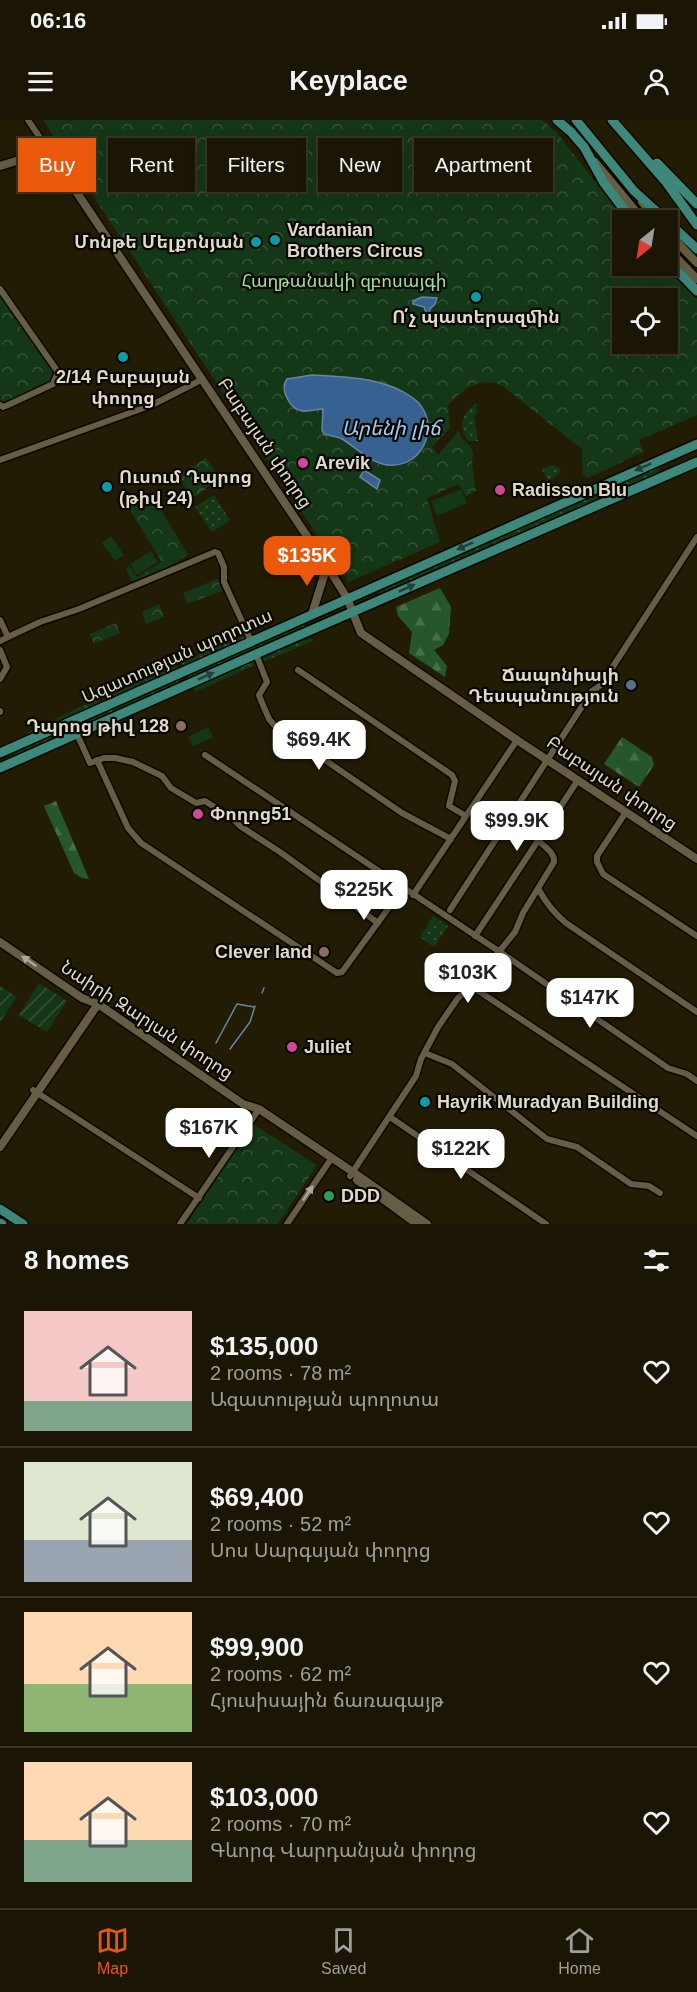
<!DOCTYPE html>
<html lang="en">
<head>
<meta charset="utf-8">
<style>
  body { margin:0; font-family:Arial,"Noto Sans Armenian",sans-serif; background:#272213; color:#f1f3f6; height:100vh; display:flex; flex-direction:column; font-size:22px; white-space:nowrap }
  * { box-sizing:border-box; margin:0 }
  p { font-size:20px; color:#9f9f9a }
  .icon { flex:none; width:33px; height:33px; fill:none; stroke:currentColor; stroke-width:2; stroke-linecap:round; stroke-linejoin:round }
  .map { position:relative; height:1104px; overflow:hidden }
  .details { display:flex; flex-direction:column; background:#1a1504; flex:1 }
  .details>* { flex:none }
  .top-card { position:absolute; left:18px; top:18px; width:662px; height:54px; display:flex; gap:12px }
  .needle { width:39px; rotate:210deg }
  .tools { position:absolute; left:612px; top:90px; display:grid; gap:12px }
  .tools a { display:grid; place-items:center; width:66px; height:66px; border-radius:0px; background:#1a1504; box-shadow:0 6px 24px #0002,0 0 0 2px #383426; font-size:30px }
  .price { position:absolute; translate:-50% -51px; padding:0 14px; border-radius:12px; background:#fff; color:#222; font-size:20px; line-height:39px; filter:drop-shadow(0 2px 3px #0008) }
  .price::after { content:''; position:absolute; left:50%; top:36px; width:18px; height:14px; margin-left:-9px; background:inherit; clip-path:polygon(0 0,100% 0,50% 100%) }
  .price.active { background:#ea580c; color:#fff }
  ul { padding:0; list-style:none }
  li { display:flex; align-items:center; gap:18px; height:150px; padding:0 24px }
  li+li { border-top:2px solid #383426 }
  li span { display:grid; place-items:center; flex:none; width:168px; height:120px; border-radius:0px; color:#555 }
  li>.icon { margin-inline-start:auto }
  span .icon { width:72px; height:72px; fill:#fffc; stroke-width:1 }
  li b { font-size:26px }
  h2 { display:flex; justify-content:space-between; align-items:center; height:72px; padding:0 24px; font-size:26px }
  .tag { padding:0 21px; border-radius:0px; background:#1a1504; box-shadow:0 6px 24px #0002,0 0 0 2px #383426; font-size:21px; line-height:54px }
  .tag.active { background:#ea580c; color:#fff }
  .status { display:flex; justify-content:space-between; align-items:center; height:42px; padding:0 30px; background:#1a1504; direction:ltr }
  .status svg { height:16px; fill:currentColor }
  header { display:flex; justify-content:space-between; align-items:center; height:78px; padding:0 24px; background:#1a1504; font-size:27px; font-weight:600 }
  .dock { display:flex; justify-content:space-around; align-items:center; height:84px; border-top:2px solid #383426; background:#1a1504; font-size:16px; color:#9f9f9a }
  .dock a { display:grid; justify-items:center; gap:3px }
  .dock .active { color:#ea580c }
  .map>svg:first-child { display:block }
  .grass { fill:url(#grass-dots) }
  .forest { fill:url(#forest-firs) }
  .park { fill:url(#park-crowns); fill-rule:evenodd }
  .garden { fill:url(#garden-furrows) }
  .pitch { fill:#143717 }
  .water { fill:#376190; stroke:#6985a2; stroke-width:1.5 }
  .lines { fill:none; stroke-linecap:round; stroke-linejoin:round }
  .stream { stroke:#6985a2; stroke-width:1.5 }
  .street-casing { stroke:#0c0600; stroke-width:9 }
  .secondary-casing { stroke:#0c0600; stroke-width:11 }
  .primary-casing { stroke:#0c0600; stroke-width:12 }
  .street { stroke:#655e44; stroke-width:6 }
  .secondary { stroke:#655e44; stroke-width:8 }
  .primary { stroke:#3d877b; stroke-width:9 }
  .oneway { fill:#214138 }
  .oneway2 { fill:#aea896 }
  .culture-dot { fill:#0f9aa8; stroke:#0a0701; stroke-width:2 }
  .hotel-dot { fill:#d1479c; stroke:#0a0701; stroke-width:2 }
  .service-dot { fill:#5c6f8a; stroke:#0a0701; stroke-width:2 }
  .education-dot { fill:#8d6e63; stroke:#0a0701; stroke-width:2 }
  .leisure-dot { fill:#2e9e5b; stroke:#0a0701; stroke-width:2 }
  .labels { text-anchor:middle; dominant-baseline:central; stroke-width:4.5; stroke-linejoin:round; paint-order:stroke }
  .poi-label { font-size:18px; font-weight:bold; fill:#dedacc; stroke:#0a0701; text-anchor:start }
  .park-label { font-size:18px; fill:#9ae29c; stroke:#0a0701 }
  .street-label { font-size:18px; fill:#dedacc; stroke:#0a0701 }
  .water-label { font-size:20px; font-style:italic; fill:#a6cbf5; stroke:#0a0701 }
</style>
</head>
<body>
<div class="status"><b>06:16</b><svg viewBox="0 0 49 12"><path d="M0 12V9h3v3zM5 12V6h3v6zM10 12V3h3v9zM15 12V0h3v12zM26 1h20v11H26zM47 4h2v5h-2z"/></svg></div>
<header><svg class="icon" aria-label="menu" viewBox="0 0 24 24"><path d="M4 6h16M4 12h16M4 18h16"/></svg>Keyplace<svg class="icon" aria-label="person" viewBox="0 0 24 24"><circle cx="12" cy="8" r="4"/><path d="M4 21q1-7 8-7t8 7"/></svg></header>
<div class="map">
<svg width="697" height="1104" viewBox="0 0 697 1104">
  <defs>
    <pattern id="grass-dots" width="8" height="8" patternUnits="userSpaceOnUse" patternTransform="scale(1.5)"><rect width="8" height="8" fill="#143717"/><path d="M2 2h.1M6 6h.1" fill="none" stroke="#365338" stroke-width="1.8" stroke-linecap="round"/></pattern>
    <pattern id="forest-firs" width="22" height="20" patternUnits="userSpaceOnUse" patternTransform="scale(1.5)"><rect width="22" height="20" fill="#26572a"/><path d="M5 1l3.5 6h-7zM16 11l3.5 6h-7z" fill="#456f48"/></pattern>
    <pattern id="park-crowns" width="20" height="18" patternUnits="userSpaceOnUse" patternTransform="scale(1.5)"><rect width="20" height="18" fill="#143717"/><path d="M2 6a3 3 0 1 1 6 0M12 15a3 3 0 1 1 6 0" fill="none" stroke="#365338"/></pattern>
    <pattern id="garden-furrows" width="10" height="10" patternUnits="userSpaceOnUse" patternTransform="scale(1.5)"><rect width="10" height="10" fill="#143717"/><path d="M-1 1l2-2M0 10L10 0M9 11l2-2" fill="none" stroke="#365338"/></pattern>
  </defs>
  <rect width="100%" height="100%" fill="#231c05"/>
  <g class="grass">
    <path d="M 476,283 L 477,294 L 474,295 L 478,321 L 468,321 C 457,305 463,294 476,283 Z"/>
    <polygon points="553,345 560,348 561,353 548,361 542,349"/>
    <polygon points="656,347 659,350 659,354 381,475 378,469"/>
    <polygon points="214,375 230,400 212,412 195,387"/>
    <polygon points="304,504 306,508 189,558 188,554"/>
    <polygon points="247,514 249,519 184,548 181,543"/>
    <polygon points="311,518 313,521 263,542 261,537"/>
    <polygon points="178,559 180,564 14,635 13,633 20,629"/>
    <polygon points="433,796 448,806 434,827 420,817"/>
  </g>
  <g class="forest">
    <polygon points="440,468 451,487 449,514 443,525 434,530 447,546 445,557 409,533 412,512 398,496 396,487"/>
    <polygon points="622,617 652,637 654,645 639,667 604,644"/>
    <polygon points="56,681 89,759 82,758 74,753 44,686"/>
  </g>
  <g class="park">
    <path d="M 43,0 L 542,0 L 557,13 L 625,100 L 622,100 L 622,146 L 665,146 L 697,179 L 697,295 L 639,320 L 643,332 L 588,358 L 583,355 L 582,329 L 501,265 C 477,256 464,270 448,285 L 450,308 L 432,327 L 438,335 L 459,310 L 461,317 L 470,326 L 473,333 L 472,343 L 476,371 L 466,376 L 458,364 L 427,378 L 440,422 L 348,462 ZM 622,178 L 668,178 L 668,224 L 622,224 Z"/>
    <polygon points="0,173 53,251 50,261 5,284 0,282"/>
    <polygon points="206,338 220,358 193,378 178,356"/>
    <polygon points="151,373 188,435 166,449 133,463 126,449 129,445 137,457 162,442 128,387"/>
    <polygon points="217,459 222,471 187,484 183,473"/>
    <polygon points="159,484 164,497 146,504 142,492"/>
    <polygon points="116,503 120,513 94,524 90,514"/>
    <polygon points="253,540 255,545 195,572 193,567"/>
    <polygon points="176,545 179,550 114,579 112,574"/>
    <polygon points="98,579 101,586 30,618 28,612"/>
    <polygon points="253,1004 317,1045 278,1104 187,1104"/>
  </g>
  <g class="garden">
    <polygon points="39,863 67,881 47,912 19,895"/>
    <polygon points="0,866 17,877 0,902"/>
  </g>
  <g class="pitch">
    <polygon points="461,369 467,383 437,396 431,381"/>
    <polygon points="111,416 124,435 115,441 102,423"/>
    <polygon points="151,431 158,442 137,455 130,444"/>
    <polygon points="208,607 213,617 193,626 188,617"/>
  </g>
  <g class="water">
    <polygon points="422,177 437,178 435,184 430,189 428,198 424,187 413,184 413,181"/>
    <path d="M 312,255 C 346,257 384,257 413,278 C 442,299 426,348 389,345 C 371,344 357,328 342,319 C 336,316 330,316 324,314 L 322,310 L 323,289 C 316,289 309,292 302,291 C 290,289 279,269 287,259 Z"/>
    <polygon points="364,350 380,360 377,369 360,357"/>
  </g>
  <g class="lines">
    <g class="stream">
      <polyline points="262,873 264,868"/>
      <polyline points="216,923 237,884 254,887"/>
      <polyline points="230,929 250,902 255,886"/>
    </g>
    <g class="street-casing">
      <g id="street">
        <polyline points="28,0 49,31"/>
        <polyline points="0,169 58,252 53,264 8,285 3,287 0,285"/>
        <polyline points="0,340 152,285 203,259"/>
        <polyline points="0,500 8,517 0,521"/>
        <polyline points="8,517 40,502 79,489 215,432 218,433 224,447 224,462 251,521"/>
        <polyline points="0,530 7,547 0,559"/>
        <polyline points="256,534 267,562 259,575 260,578 269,599 274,605 402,693 451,719"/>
        <polyline points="298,550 452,655 455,661 449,686 466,696"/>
        <polyline points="0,591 0,592"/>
        <polyline points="77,614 90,643 104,638 115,638 133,642 162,656 171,668 196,683 205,681 232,698 240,706 280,732 378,803"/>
        <polyline points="205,635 503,834 668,948 687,954 697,961"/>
        <polyline points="97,640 128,708 141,723 337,853 342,852 403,768"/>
        <polyline points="626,692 597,736 597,742 603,754 697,816"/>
        <path d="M 539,770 C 546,783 554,793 566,803 L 697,892"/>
        <polyline points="413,775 517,620"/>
        <polyline points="450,790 592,571 601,565 697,417"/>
        <polyline points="475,816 578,660"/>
        <polyline points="471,866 697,1016"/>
        <polyline points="425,933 452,944 547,1019 577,1027 631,1064 649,1066 660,1073"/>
        <polyline points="33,970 199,1078"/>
        <polyline points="390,997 546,1104"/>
        <path d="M 350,1056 L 416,956 L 421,939 L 438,907 L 458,878 L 471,866 L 515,812 L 523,793 L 554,742 C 555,733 545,727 539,721"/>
        <polyline points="180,1104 259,989"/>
        <polyline points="287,1104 329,1042"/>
      </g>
    </g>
    <g class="secondary-casing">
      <g id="secondary">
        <polyline points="595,42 643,100"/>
        <polyline points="0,46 49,31 327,446 347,478 361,513 517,620 697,739"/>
        <polyline points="642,82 657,100"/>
        <polyline points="668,113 697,143"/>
        <polyline points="668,129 697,159"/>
        <polyline points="312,494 327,446"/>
        <polyline points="0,822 82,878 98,884 243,984 259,989 353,1052 427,1104"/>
        <polyline points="0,1027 98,884"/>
        <polyline points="357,1060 417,1104"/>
      </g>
    </g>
    <g class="primary-casing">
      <g id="primary">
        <polyline points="557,0 571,12 584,27 604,63 632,100"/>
        <polyline points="576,0 634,71 666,100"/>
        <polyline points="612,0 666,62 697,105"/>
        <polyline points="657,43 697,84"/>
        <polyline points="668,102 697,129"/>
        <polyline points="668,141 697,171"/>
        <polyline points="0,633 697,324"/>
        <polyline points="0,648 256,534 697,342"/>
        <polyline points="0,1089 23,1104"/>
        <polyline points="0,1103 2,1104"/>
      </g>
    </g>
    <use href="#street" class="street"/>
    <use href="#secondary" class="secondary"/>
    <use href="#primary" class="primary"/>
  </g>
  <defs><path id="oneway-solid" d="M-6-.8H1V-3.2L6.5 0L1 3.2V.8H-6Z" transform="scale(1.5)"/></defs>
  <g class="oneway">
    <use href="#oneway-solid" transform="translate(643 347) rotate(156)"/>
    <use href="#oneway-solid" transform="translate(465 426) rotate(156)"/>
    <use href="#oneway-solid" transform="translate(407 468) rotate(-24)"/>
    <use href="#oneway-solid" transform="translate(206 556) rotate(-24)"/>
  </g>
  <g class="oneway2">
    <use href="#oneway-solid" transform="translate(29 841) rotate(-145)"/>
    <use href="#oneway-solid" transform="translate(308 1073) rotate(-56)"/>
  </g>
  <g class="culture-dot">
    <circle cx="275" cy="120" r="6"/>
    <circle cx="256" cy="122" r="6"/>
    <circle cx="476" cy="177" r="6"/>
    <circle cx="123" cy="237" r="6"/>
    <circle cx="107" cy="367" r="6"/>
    <circle cx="425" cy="982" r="6"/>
  </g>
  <g class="hotel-dot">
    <circle cx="303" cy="343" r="6"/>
    <circle cx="500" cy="370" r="6"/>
    <circle cx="198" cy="694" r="6"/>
    <circle cx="292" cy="927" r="6"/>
  </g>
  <circle class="service-dot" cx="631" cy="565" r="6"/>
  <g class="education-dot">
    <circle cx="181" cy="606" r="6"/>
    <circle cx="324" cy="832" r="6"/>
  </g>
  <circle class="leisure-dot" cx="329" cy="1076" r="6"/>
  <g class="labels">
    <g class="poi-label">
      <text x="287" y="110">Vardanian<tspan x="287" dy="21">Brothers Circus</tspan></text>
      <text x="244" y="122" text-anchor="end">Մոնթե Մելքոնյան</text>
      <text x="476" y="197" text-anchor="middle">Ո՛չ պատերազմին</text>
      <text x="123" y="257" text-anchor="middle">2/14 Բաբայան<tspan x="123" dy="21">փողոց</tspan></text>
      <text x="315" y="343">Arevik</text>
      <text x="119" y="357">Ուսում Դպրոց<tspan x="119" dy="21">(թիվ 24)</tspan></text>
      <text x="512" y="370">Radisson Blu</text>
      <text x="619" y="555" text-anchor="end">Ճապոնիայի<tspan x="619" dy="21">Դեսպանություն</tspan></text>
      <text x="169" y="606" text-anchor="end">Դպրոց թիվ 128</text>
      <text x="210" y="694">Փողոց51</text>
      <text x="312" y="832" text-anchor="end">Clever land</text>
      <text x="304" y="927">Juliet</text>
      <text x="437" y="982">Hayrik Muradyan Building</text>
      <text x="341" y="1076">DDD</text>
    </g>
    <g class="park-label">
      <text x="344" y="161">Հաղթանակի զբոսայգի</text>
    </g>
    <g class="street-label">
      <text transform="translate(265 323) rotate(56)">Բաբայան փողոց</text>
      <text transform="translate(177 536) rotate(-24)">Ազատության պողոտա</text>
      <text transform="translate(612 663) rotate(34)">Բաբայան փողոց</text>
      <text transform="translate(147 900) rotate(33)">Նաիրի Զարյան փողոց</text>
    </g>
    <g class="water-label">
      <text x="391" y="308">Արենի լիճ</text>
    </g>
  </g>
</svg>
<div class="tools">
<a><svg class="needle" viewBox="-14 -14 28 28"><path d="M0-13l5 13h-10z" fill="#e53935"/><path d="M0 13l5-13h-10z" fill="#9f9f9a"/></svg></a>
<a><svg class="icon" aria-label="locate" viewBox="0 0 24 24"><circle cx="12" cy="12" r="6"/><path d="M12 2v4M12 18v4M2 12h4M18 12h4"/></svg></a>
</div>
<b class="price active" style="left:307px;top:467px">$135K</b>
<b class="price" style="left:319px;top:651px">$69.4K</b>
<b class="price" style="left:517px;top:732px">$99.9K</b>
<b class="price" style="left:364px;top:801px">$225K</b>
<b class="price" style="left:468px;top:884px">$103K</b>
<b class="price" style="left:590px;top:909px">$147K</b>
<b class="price" style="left:209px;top:1039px">$167K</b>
<b class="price" style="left:461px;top:1060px">$122K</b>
<div class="top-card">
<a class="tag active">Buy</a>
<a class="tag">Rent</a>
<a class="tag">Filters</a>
<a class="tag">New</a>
<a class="tag">Apartment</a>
</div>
</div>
<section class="details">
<h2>8 homes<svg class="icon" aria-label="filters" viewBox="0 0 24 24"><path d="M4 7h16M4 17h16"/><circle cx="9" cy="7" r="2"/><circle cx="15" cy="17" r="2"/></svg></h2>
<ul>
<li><span style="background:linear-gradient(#f6c9c9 75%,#7fa58c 0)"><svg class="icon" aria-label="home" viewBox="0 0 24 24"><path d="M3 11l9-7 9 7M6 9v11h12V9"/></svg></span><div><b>$135,000</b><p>2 rooms · 78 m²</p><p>Ազատության պողոտա</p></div><svg class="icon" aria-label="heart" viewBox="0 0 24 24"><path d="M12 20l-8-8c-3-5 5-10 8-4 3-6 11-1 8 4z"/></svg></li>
<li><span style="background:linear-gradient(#dfe7d0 65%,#9aa5b1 0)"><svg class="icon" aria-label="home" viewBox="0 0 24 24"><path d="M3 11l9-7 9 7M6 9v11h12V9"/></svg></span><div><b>$69,400</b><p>2 rooms · 52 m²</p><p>Սոս Սարգսյան փողոց</p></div><svg class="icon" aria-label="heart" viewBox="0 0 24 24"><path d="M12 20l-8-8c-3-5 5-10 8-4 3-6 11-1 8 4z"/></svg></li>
<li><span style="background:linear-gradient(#ffd9b3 60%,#8fb573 0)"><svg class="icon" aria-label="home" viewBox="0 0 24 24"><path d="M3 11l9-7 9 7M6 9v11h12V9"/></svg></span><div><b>$99,900</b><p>2 rooms · 62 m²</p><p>Հյուսիսային ճառագայթ</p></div><svg class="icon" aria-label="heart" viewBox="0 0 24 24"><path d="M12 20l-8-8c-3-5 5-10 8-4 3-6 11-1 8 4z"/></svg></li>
<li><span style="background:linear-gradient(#ffd9b3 65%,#7fa58c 0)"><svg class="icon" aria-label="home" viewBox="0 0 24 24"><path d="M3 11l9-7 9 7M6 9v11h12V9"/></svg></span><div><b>$103,000</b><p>2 rooms · 70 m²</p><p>Գևորգ Վարդանյան փողոց</p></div><svg class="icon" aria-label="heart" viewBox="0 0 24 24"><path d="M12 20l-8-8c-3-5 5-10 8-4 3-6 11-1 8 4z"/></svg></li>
</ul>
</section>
<nav class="dock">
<a class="active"><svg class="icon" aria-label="map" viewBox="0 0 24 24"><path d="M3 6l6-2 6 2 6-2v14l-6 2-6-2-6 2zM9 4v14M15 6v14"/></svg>Map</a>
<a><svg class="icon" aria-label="saved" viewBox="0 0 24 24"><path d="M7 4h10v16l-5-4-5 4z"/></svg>Saved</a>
<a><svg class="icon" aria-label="home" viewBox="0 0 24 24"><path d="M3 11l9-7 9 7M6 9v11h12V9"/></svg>Home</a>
</nav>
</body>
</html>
